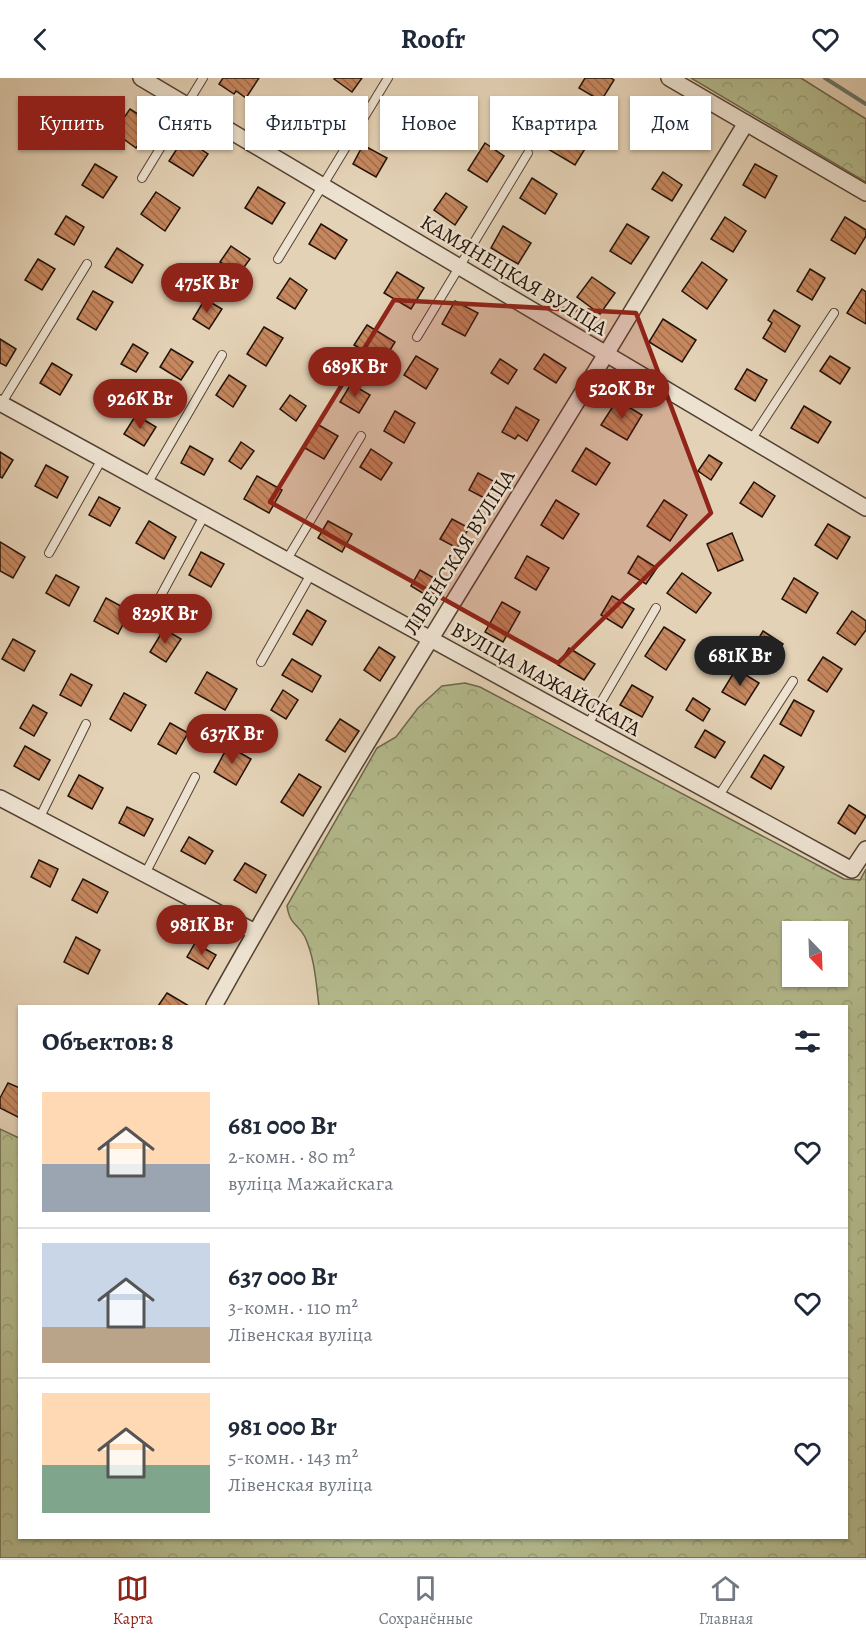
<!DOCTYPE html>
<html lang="ru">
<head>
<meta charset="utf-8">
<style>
  body { margin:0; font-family:Alegreya,serif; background:#f6f6f7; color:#1f2937; height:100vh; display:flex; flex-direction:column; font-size:22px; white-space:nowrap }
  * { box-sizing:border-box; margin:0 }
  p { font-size:20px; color:#747a83 }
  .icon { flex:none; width:33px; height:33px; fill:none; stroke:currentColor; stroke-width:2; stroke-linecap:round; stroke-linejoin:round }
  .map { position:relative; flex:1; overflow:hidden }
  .panel { position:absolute; left:18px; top:927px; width:830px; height:534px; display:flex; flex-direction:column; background:#fff; border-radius:0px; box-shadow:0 2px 4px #0004 }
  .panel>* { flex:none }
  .guide { position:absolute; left:18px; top:18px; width:831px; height:54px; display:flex; gap:12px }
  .needle { width:39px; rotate:157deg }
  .buttons { position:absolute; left:782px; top:843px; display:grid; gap:12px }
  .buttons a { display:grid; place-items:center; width:66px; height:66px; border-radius:0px; background:#fff; box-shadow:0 2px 4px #0004; font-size:30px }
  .price { position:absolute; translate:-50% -51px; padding:0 14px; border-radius:21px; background:#8f2418; color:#fff; font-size:20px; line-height:39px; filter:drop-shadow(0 2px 3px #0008) }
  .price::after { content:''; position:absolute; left:50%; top:36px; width:18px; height:14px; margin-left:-9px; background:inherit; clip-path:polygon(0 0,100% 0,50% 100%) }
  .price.active { background:#222; color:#fff }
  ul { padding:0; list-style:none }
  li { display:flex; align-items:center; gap:18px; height:150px; padding:0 24px }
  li+li { border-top:2px solid #e0e1e3 }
  li span { display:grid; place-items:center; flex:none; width:168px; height:120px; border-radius:0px; color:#555 }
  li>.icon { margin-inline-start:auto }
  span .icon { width:72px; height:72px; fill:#fffc; stroke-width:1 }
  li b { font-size:26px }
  h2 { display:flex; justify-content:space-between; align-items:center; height:72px; padding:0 24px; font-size:26px }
  .tag { padding:0 21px; border-radius:0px; background:#fff; box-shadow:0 2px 4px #0004; font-size:21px; line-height:54px }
  .tag.active { background:#8f2418; color:#fff }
  header { display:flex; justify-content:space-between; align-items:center; height:78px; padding:0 24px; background:#fff; font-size:27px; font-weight:700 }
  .tab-bar { display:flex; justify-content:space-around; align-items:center; height:84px; border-top:2px solid #e0e1e3; background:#fff; font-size:16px; color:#747a83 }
  .tab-bar a { display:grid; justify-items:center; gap:3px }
  .tab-bar .active { color:#8f2418 }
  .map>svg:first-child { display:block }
  .forest { fill:url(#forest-crowns); stroke:#6c674b; stroke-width:1.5; fill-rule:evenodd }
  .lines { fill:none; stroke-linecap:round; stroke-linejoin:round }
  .stream { stroke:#67766a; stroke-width:4 }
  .building { fill:url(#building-back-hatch); stroke:#231208; stroke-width:1.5 }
  .lane-casing { stroke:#534234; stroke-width:10 }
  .street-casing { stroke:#534234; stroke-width:18 }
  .lane { stroke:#ede2d0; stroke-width:8 }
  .street { stroke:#ede2d0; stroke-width:15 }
  .marked { fill:#8f2418; fill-opacity:0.2; stroke:#8f2418; stroke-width:4.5; stroke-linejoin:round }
  .labels { text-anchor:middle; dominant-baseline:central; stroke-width:5; stroke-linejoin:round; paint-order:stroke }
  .street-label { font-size:21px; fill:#231208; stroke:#ede2d0 }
</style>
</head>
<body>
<header><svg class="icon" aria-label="back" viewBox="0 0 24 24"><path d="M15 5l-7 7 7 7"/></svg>Roofr<svg class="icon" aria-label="heart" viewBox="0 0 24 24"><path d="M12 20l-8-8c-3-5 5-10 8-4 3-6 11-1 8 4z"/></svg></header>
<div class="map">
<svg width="866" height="1480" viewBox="0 0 866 1480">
  <defs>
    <pattern id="forest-crowns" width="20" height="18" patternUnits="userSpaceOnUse" patternTransform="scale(1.5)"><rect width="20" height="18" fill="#b4bc8e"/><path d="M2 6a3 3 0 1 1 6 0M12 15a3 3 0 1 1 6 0" fill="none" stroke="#9aa179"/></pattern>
    <pattern id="building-back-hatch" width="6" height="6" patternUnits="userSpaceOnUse" patternTransform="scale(1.5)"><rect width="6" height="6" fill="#c6875e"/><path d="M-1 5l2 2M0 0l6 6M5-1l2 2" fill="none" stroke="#a06d4c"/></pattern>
  </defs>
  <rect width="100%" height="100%" fill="#e4d2b6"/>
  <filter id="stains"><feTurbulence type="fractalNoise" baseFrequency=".00333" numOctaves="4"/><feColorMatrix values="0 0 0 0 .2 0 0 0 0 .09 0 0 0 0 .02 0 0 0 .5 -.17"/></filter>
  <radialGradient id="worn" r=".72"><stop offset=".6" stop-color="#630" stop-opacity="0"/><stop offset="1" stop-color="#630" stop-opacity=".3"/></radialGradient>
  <g class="forest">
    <polygon points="691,0 801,0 866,41 866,104"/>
    <path d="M 465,605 L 480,609 L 844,801 L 860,802 L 866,791 L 866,1480 L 0,1480 L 0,1051 L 19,1060 L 20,1460 L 846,1460 L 846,928 L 319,928 C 316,905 315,881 305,859 C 298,845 290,848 287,828 L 377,670 L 396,659 L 418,630 L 442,608 ZM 792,854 L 837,854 L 837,898 L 792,898 Z"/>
  </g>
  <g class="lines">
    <polyline class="stream" points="825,0 866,26"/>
  </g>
  <g class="building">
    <polygon points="223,0 259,0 246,20 236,13 234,16 219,6"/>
    <polygon points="335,0 362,0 352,14 334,1"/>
    <polygon points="585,0 611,0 614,2 601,23 579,10"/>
    <polygon points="511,23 529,36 516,55 498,42"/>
    <polygon points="130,31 153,46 136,70 114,54"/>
    <polygon points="314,34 335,47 324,64 303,51"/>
    <polygon points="560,50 588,66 575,87 548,71"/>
    <polygon points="184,60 208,76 193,98 169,83"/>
    <polygon points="485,65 504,78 487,104 468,92"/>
    <polygon points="363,67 387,80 376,99 353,86"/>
    <polygon points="95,86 117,99 103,120 82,107"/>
    <polygon points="755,86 777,98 765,120 743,107"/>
    <polygon points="663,94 682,107 672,123 652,111"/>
    <polygon points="532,100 557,116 545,136 520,120"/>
    <polygon points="258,109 285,125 272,146 245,130"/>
    <polygon points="156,114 180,130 165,153 141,136"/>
    <polygon points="446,115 467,129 455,147 434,132"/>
    <polygon points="66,138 84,149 74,167 55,156"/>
    <polygon points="725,139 746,153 733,174 711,161"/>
    <polygon points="845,139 866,152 866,158 855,176 831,162"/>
    <polygon points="321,146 347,162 335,181 309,166"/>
    <polygon points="627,146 649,159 631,186 610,173"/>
    <polygon points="503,148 531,165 518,186 491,170"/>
    <polygon points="231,168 250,181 239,196 220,184"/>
    <polygon points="117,170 143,187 132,205 105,189"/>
    <polygon points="38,181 55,191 42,212 25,202"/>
    <polygon points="702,184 727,202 707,231 682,213"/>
    <polygon points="810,191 825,200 812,222 797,213"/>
    <polygon points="397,194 424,210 411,231 384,215"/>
    <polygon points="592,199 615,215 600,236 577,219"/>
    <polygon points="290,200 307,212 295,231 277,220"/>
    <polygon points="862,211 866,214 866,246 847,235"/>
    <polygon points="93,213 113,224 96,252 77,241"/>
    <polygon points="205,221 222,231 209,251 193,241"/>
    <polygon points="455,223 478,235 465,258 442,246"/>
    <polygon points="774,232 800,248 785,274 763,260 772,245 768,242"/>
    <polygon points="663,241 696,262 682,284 649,264"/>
    <polygon points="367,247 395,264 383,284 354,267"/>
    <polygon points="264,249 283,260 266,288 247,276"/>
    <polygon points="0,261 16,271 6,288 0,285"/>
    <polygon points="133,266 148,275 136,294 121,286"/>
    <polygon points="171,271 193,284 181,302 160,289"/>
    <polygon points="544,276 566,290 556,305 534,291"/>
    <polygon points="416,278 438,291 426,311 404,297"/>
    <polygon points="830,278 850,290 840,306 820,293"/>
    <polygon points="500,281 517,292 508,306 491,295"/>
    <polygon points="52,285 72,297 60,317 40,305"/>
    <polygon points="747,291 767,302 755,323 735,311"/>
    <polygon points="229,297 246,308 233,329 216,317"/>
    <polygon points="351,306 370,317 359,335 340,324"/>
    <polygon points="290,317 306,328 296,343 280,331"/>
    <polygon points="617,322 642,337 627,362 601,347"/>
    <polygon points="804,328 831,344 818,365 791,350"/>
    <polygon points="516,329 539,342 527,363 518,357 515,361 502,354"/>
    <polygon points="395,333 415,345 404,365 384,353"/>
    <polygon points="136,337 156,349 144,368 124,356"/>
    <polygon points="317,346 338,358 324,381 303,369"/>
    <polygon points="241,364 254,373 241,391 229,383"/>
    <polygon points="190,368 213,381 204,397 181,385"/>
    <polygon points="586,370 610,385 596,407 572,393"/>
    <polygon points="371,371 392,385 381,402 360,389"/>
    <polygon points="0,374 13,382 2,400 0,399"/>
    <polygon points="709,377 722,385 711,402 698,393"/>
    <polygon points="46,387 68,399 57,420 35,408"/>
    <polygon points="478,395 495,404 486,421 469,412"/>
    <polygon points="257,398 282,412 269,435 244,421"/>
    <polygon points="754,404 775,418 762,439 740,425"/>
    <polygon points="99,419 120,430 110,448 89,437"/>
    <polygon points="556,422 579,436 563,461 541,447"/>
    <polygon points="664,422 687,437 670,463 647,448"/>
    <polygon points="452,441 469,450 457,470 440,461"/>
    <polygon points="149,443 176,459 164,481 136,465"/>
    <polygon points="328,443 352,456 342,474 318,460"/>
    <polygon points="828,446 850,459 837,481 815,467"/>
    <polygon points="732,455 743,482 718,493 707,466"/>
    <polygon points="0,464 25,479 13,500 0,493"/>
    <polygon points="201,474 224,486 211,509 189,497"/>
    <polygon points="527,478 549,490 536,512 515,500"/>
    <polygon points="638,478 657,490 646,506 628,495"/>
    <polygon points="420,492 444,506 434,522 411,508"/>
    <polygon points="682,495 711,515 696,535 667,515"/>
    <polygon points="56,497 79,509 69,528 46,515"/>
    <polygon points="794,500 818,515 806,535 782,521"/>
    <polygon points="612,518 634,531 622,550 601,537"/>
    <polygon points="106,520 130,533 118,556 94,543"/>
    <polygon points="502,524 520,534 503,564 485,554"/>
    <polygon points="307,532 326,543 312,567 293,556"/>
    <polygon points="852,533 866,543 866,552 855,567 837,555"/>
    <polygon points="664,549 685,562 666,592 645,578"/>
    <polygon points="164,551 181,561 166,584 150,574"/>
    <polygon points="763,553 783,566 771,586 751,573"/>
    <polygon points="13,561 35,573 24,593 2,581"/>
    <polygon points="379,569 395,579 380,603 364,592"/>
    <polygon points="569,570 595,586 584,602 558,587"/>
    <polygon points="823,579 842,591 827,614 808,602"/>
    <polygon points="292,581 321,598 312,614 282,597"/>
    <polygon points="736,591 759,605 745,627 722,614"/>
    <polygon points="207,594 237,611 225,632 195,615"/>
    <polygon points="71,596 92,607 81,628 60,617"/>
    <polygon points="632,607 653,619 642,639 620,627"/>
    <polygon points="283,612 298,622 286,641 271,632"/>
    <polygon points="124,615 146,627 131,653 110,641"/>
    <polygon points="693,620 710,631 703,643 686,632"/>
    <polygon points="794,622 814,633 801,658 780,646"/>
    <polygon points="33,627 47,635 34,658 20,650"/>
    <polygon points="340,641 359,653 345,674 326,662"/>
    <polygon points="170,645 188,655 176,676 158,666"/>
    <polygon points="705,652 725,664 715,680 695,669"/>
    <polygon points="25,668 50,682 39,702 14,688"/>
    <polygon points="228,668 251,681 236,707 214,694"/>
    <polygon points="764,677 784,689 771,711 751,699"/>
    <polygon points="299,696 321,709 303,738 281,724"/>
    <polygon points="79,697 103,710 92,731 68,718"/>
    <polygon points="849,727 866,738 855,756 838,745"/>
    <polygon points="127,729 153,741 144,758 119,745"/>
    <polygon points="189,759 213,773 205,786 181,773"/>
    <polygon points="39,782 58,791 50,809 31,799"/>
    <polygon points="245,785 266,797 256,815 234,802"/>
    <polygon points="83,801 108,814 97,835 72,822"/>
    <polygon points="76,859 100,872 88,896 64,884"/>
    <polygon points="195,865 216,877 208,891 187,879"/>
    <polygon points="167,915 189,928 158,928"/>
    <polygon points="8,1005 20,1010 20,1040 0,1030 0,1020"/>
  </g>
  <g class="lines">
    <g class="lane-casing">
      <g id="lane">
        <polyline points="142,100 203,0"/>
        <polyline points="278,181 388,0"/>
        <polyline points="417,259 528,75"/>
        <polyline points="0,328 87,186"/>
        <polyline points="751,362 834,235"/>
        <polyline points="147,406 222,277"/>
        <polyline points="49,475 102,381"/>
        <polyline points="286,483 361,358"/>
        <polyline points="152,534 204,438"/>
        <polyline points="261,584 311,496"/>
        <polyline points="587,648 656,530"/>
        <polyline points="718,719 793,603"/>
        <polyline points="39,741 86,646"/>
        <polyline points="145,796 195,699"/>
      </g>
    </g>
    <g class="street-casing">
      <g id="street">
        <polyline points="141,0 866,430"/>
        <polyline points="669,0 866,115"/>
        <polyline points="0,325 852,792 866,771"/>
        <polyline points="0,720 255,854"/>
        <path d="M 214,928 C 337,707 474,492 606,276 C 653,199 699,122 746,45"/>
      </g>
    </g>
    <use href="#lane" class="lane"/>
    <use href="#street" class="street"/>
  </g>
  <path class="marked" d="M 394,222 L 636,235 L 711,435 L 558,585 L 270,424 Z"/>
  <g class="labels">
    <g class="street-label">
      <text transform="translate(514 197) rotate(31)">КАМЯНЕЦКАЯ ВУЛІЦА</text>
      <text transform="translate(459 474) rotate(-58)">ЛІВЕНСКАЯ ВУЛІЦА</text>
      <text transform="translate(546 601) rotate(29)">ВУЛІЦА МАЖАЙСКАГА</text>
    </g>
  </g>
  <rect width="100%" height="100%" filter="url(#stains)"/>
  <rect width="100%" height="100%" fill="url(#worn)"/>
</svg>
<div class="buttons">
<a><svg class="needle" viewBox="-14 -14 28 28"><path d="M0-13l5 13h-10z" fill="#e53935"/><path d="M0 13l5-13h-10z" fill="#747a83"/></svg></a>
</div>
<b class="price" style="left:207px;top:236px">475K Br</b>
<b class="price" style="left:355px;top:320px">689K Br</b>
<b class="price" style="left:622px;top:342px">520K Br</b>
<b class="price" style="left:140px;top:352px">926K Br</b>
<b class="price" style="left:165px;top:567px">829K Br</b>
<b class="price active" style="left:740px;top:609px">681K Br</b>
<b class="price" style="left:232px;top:687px">637K Br</b>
<b class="price" style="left:202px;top:878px">981K Br</b>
<div class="guide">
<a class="tag active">Купить</a>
<a class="tag">Снять</a>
<a class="tag">Фильтры</a>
<a class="tag">Новое</a>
<a class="tag">Квартира</a>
<a class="tag">Дом</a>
</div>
<section class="panel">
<h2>Объектов: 8<svg class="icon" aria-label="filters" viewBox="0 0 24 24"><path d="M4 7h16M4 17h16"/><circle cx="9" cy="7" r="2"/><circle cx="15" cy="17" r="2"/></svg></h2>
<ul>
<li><span style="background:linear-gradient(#ffd9b3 60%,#9aa5b1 0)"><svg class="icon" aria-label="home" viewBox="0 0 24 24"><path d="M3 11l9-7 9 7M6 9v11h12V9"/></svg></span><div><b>681 000 Br</b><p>2-комн. · 80 m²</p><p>вуліца Мажайскага</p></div><svg class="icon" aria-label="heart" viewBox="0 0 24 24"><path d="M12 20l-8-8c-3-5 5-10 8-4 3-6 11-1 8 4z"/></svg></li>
<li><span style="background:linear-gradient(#c9d6e8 70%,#b9a48a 0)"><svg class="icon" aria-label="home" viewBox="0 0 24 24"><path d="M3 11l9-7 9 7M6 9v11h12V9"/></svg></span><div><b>637 000 Br</b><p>3-комн. · 110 m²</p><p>Лівенская вуліца</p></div><svg class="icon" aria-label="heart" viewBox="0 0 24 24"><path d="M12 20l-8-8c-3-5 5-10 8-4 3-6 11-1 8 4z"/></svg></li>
<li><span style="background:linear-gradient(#ffd9b3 60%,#7fa58c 0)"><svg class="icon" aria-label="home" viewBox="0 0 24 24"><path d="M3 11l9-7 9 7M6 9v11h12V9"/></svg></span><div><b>981 000 Br</b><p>5-комн. · 143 m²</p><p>Лівенская вуліца</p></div><svg class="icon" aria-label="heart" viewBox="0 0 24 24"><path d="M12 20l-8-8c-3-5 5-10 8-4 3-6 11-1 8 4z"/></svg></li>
</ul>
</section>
</div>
<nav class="tab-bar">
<a class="active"><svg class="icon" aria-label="map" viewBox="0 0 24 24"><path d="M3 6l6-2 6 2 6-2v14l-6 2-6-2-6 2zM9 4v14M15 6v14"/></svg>Карта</a>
<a><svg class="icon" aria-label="saved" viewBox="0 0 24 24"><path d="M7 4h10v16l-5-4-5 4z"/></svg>Сохранённые</a>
<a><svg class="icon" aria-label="home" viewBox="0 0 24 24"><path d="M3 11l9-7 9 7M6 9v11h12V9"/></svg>Главная</a>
</nav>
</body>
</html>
